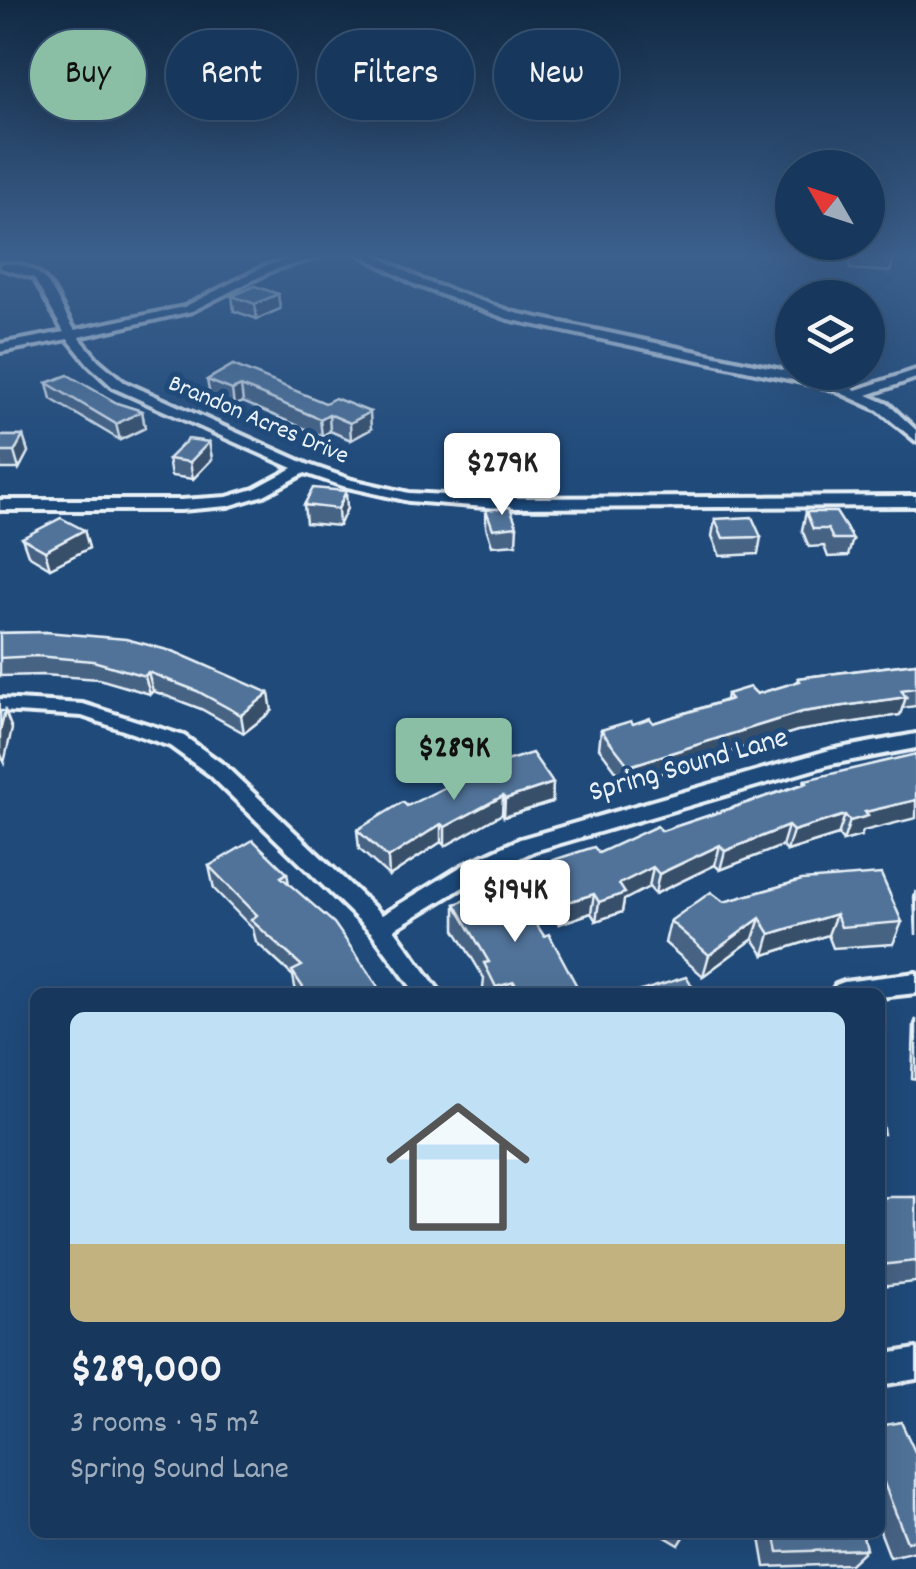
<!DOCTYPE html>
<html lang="en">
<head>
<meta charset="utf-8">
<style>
  body { margin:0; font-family:Dekko,sans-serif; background:#203f62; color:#f1f3f6; height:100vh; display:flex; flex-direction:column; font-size:38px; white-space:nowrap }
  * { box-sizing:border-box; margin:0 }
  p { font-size:32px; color:#9eacbb }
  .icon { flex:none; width:55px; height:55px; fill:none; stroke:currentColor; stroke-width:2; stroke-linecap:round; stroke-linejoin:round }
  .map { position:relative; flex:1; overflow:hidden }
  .panel { position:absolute; left:30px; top:988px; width:855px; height:550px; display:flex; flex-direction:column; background:#17385c; border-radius:15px; box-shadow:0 10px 40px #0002,0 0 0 2px #365272 }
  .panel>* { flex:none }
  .top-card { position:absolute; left:30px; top:30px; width:858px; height:90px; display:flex; gap:20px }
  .needle { width:65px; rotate:309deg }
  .buttons { position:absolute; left:775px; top:150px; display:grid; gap:20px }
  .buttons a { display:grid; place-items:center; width:110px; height:110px; border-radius:50%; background:#17385c; box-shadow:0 10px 40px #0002,0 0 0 2px #365272; font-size:50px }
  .price { position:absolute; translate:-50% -85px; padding:0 22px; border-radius:10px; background:#fff; color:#222; font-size:32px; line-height:65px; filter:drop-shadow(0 2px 5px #0008) }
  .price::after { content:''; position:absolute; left:50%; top:60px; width:30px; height:22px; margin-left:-15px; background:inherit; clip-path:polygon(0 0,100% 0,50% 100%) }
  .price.current { background:#8abfa5; color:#111 }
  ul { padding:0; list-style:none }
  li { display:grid; align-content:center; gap:20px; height:530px; padding:0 40px }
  li span { display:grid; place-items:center; height:310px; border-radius:15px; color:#555 }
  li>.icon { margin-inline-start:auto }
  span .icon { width:180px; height:180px; fill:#fffc; stroke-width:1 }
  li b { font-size:42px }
  .tag { padding:0 35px; border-radius:45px; background:#17385c; box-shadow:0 10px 40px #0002,0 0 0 2px #365272; font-size:35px; line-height:90px }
  .tag.current { background:#8abfa5; color:#111 }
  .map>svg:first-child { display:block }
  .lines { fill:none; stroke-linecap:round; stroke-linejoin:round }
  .minor-casing { stroke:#e8f1f8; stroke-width:8 }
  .minor { fill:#1f4a7a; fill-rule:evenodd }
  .wall { fill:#466384; stroke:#e8f1f8; stroke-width:2.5 }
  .shaded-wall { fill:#39506b; stroke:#e8f1f8; stroke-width:2.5 }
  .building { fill:#517399; stroke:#e8f1f8; stroke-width:2.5 }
  .labels { text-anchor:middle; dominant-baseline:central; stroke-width:10; stroke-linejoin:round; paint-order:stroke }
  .far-street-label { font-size:25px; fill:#e8f1f8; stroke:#1f4a7a }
  .street-label { font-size:30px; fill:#e8f1f8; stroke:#1f4a7a }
</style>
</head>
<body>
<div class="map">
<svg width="916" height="1569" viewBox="0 0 916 1569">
  <rect width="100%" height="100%" fill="#1f4a7a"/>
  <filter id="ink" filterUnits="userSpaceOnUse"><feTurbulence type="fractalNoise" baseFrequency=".01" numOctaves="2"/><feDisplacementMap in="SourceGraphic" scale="20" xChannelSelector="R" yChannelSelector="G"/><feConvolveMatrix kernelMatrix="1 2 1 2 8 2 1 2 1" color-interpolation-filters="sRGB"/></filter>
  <g filter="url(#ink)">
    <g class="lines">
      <g class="minor-casing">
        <g id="minor">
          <path d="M 310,254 L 329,254 L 273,270 L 192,311 L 79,337 L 98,360 L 124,382 L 309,465 L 352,480 L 409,493 L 498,498 L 916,496 L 916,506 L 498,508 L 409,501 L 343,486 L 305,473 L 264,495 L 228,506 L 181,510 L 0,510 L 0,500 L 181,500 L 227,497 L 254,489 L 293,468 L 114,388 L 89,365 L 68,339 L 0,352 L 0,344 L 64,332 L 34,278 L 1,268 L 1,264 C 50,262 52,295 75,330 L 184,307 L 265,266 Z"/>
          <polygon points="360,254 373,254 424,281 515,313 834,381 856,390 916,370 916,378 867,395 888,404 916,430 916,441 878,410 830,388 508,319 416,285"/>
          <polygon points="0,699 83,704 184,736 224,765 382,915 462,866 520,839 830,750 916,734 916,748 831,764 534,851 478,878 394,929 440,992 415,992 372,933 210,775 170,746 82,716 0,711"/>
          <polygon points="916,973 916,993 880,997 880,992 832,992 836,985 844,982"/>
          <polygon points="916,1349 916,1379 880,1385 880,1355"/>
        </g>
      </g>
      <use href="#minor" class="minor"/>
    </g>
    <g class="wall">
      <polygon points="849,254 895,254 890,272 850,269"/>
      <polygon points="278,294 280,309 257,319 234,311 232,296"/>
      <polygon points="233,365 371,429 351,440 330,431 322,436 243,402 234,406 210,396 207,380"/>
      <polygon points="47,383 142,411 145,428 120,440 51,399"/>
      <polygon points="0,436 23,436 28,452 19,469 0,469"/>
      <polygon points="209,442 212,459 193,479 171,476 168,459"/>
      <polygon points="304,505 347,508 339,526 306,523"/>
      <polygon points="486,510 517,526 516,544 492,546 486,527"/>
      <polygon points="806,512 853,539 848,556 828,557 824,546 809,547 802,530"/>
      <polygon points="715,519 761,537 758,554 720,556 712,536"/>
      <polygon points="84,530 89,548 50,568 28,555 22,538"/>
      <polygon points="46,632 272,711 244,733 201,709 153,691 150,694 99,679 43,675 0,676 0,633"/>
      <polygon points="916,663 916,706 902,708 900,715 797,731 626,784 599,748 601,730 633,724 653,723 726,700 727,694 757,694 797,682 798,678"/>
      <polygon points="805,780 863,831 861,836 843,841 838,835 787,851 782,846 720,870 715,865 655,894 649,887 624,900 622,912 596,921 591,913 559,924 536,885 538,865 599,853 662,831 803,784"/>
      <polygon points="553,783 552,802 504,817 502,814 445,846 441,842 389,876 359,849 357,830 407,806"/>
      <polygon points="209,866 287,873 289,884 379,992 296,992 293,976 256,942 253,929 214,889"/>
      <polygon points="802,880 902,922 893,944 833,948 828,935 764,955 753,939 703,976 665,943 670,921 724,902"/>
      <polygon points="916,891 916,935 914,897"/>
      <polygon points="455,904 511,906 580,992 486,992 483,988 484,978 455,930"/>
      <polygon points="916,1019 916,1080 912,1079 914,1024"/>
      <polygon points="916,1197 916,1282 880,1286 880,1198"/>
      <polygon points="880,1426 916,1454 916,1551 890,1557 880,1531"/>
      <polygon points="657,1532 687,1532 679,1545"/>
      <polygon points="759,1532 862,1532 866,1549 850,1564 765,1567"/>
    </g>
    <g class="shaded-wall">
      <polygon points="431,254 447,254 431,259"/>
      <polygon points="278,294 280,309 257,319 255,304"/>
      <polygon points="241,386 243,402 234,406 232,390"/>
      <polygon points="142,411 145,428 120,440 116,424"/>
      <polygon points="370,412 371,429 351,440 350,423"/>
      <polygon points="329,414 330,431 322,436 320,419"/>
      <polygon points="23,436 28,452 19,469 14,452"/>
      <polygon points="209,442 212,459 193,479 190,462"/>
      <polygon points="346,491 347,508 339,526 338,509"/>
      <polygon points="84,530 89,548 50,568 45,551"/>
      <polygon points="148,672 153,691 150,694 145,676"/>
      <polygon points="269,693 272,711 244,733 241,715"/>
      <polygon points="906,697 900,715 797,731 626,784 629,766 802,712"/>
      <polygon points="5,711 12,729 4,763 0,752 0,731"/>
      <polygon points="553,783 552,802 504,817 505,799"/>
      <polygon points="503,796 502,814 445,846 445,827"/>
      <polygon points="916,800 916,818 863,831 861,836 843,841 850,821 865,812"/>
      <polygon points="845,815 838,835 787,851 793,831"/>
      <polygon points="441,824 441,842 389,876 388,858"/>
      <polygon points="788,826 782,846 720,870 725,851"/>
      <polygon points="720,845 715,865 655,894 659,874"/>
      <polygon points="653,867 649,887 624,900 622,912 596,921 599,902 619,884"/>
      <polygon points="594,894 591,913 559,924 561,904"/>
      <polygon points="836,914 828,935 764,955 770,934"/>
      <polygon points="760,918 753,939 703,976 709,955"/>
      <polygon points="514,982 513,992 495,992 496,987"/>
    </g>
    <g class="building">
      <polygon points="255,286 278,294 255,304 232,296"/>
      <polygon points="233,365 325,403 335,398 370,412 350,423 329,414 320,419 241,386 232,390 207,380"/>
      <polygon points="68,375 117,403 142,411 116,424 47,383"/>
      <polygon points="0,436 23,436 14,452 0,452"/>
      <polygon points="188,439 209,442 190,462 168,459"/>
      <polygon points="313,488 346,491 338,509 304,505"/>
      <polygon points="510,507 517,526 493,529 486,510"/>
      <polygon points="806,512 836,512 853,539 833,539 828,529 813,529"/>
      <polygon points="752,517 761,537 723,538 715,519"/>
      <polygon points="61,518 84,530 45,551 22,538"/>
      <polygon points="46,632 126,639 175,652 269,693 241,715 197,691 148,672 145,676 93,661 37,656 0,658 0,633"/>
      <polygon points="916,663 916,688 901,690 906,697 802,712 629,766 601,730 631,721 633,724 650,718 653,723 731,699 727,694 750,687 757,694 800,681 798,678"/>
      <polygon points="0,711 5,711 0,731"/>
      <polygon points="532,753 553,783 505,799 503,796 445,827 441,824 388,858 357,830 403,802 407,806 486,767"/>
      <polygon points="916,754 916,800 865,812 868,816 850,821 845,815 793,831 788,826 725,851 720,845 659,874 653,867 619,884 625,893 599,902 594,894 561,904 538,865 594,847 599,853 657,826 662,831 807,783 805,780"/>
      <polygon points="253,840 287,873 281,877 334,923 377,985 379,992 306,992 292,971 302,966 251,920 257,915 209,866"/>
      <polygon points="881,874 902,922 841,927 836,914 770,934 760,918 709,955 670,921 711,892 724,902 802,880"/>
      <polygon points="499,888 511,906 522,902 544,936 549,934 580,992 519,992 514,982 496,987 484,963 489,962 455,904"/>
      <polygon points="686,977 696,992 638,992"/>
      <polygon points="880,1114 884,1134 880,1134"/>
      <polygon points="889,1197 916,1197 916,1261 880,1265 880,1198"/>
      <polygon points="901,1422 916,1454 916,1540 907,1542 880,1473 880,1426"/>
      <polygon points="774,1532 862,1532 866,1549 778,1552"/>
    </g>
  </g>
  <linearGradient id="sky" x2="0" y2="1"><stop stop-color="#112943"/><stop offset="0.54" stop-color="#3c608d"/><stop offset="1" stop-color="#3c608d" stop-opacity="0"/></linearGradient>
  <rect width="916" height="474" fill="url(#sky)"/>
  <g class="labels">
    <g class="far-street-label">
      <text transform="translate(258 421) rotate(23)">Brandon Acres Drive</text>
    </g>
    <g class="street-label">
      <text transform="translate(689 767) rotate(-16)">Spring Sound Lane</text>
    </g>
  </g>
</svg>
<div class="buttons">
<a><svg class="needle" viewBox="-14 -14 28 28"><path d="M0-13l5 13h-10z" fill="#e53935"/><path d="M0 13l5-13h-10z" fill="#9eacbb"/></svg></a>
<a><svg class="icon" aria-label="layers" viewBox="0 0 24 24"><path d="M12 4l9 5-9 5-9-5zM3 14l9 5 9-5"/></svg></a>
</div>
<b class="price" style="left:502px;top:518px">$279K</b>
<b class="price current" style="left:454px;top:803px">$289K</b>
<b class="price" style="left:515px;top:945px">$194K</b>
<div class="top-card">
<a class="tag current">Buy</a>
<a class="tag">Rent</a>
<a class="tag">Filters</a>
<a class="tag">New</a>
</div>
<section class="panel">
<ul>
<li><span style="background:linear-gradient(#bfe0f5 75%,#c2b280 0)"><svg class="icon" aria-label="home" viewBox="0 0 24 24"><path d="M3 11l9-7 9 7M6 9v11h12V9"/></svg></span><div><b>$289,000</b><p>3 rooms · 95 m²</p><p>Spring Sound Lane</p></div></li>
</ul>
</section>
</div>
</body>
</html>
